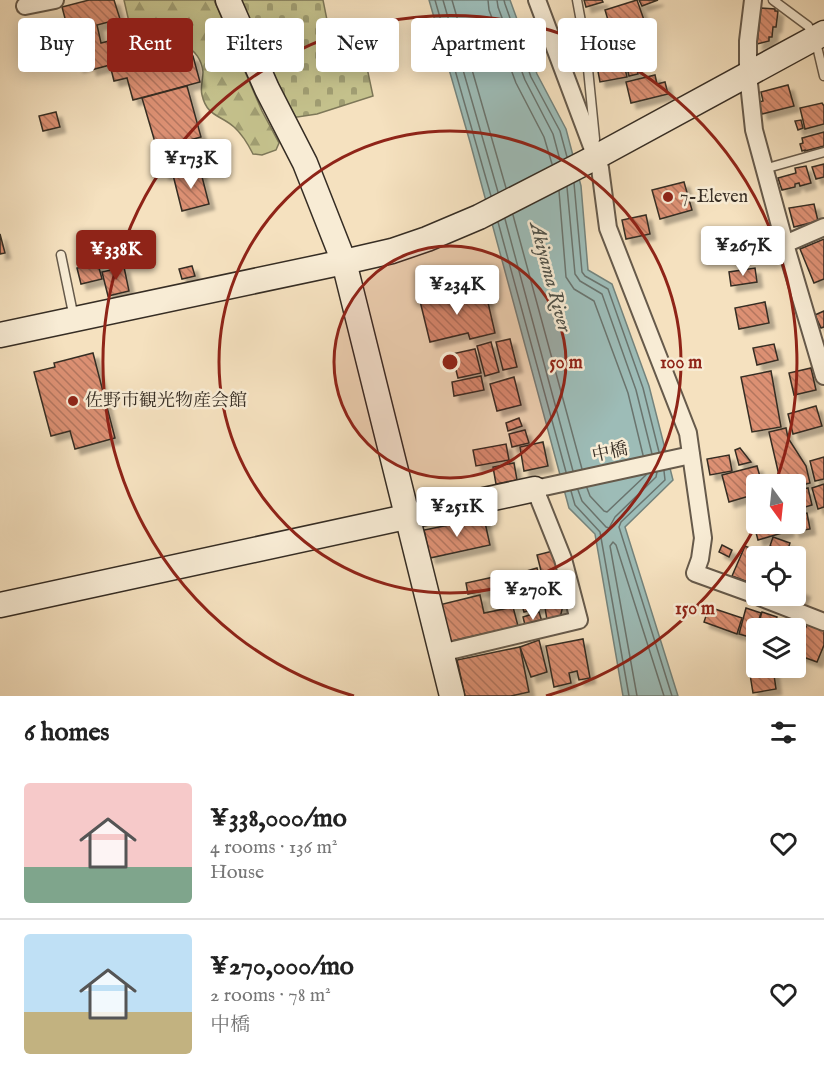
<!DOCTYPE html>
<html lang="en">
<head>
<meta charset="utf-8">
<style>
  body { margin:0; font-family:"IM FELL English","Noto Serif JP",serif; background:#f6f6f6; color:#222; height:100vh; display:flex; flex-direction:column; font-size:22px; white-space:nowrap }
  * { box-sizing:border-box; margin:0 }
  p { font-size:20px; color:#767676 }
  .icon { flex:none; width:33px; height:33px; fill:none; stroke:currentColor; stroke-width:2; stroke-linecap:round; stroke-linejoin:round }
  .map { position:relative; height:696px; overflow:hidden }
  .panel { display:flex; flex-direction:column; background:#fff; flex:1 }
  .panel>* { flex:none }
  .guide { position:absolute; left:18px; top:18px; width:789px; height:54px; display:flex; gap:12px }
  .needle { width:39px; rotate:165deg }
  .controls { position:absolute; left:746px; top:474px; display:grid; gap:12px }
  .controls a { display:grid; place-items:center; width:60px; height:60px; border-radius:6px; background:#fff; box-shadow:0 3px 15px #0003; font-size:30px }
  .price { position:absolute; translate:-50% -51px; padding:0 14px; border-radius:6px; background:#fff; color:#222; font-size:20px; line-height:39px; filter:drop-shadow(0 2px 3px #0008) }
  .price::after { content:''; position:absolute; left:50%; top:36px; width:18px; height:14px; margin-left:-9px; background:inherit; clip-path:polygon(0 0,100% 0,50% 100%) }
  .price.on { background:#8f2418; color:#fff }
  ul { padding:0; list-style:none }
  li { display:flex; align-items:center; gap:18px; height:150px; padding:0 24px }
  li+li { border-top:2px solid #e0e0e0 }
  li span { display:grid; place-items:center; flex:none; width:168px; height:120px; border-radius:6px; color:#555 }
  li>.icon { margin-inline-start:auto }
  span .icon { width:72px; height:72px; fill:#fffc; stroke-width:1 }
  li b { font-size:26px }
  h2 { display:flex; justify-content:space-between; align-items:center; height:72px; padding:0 24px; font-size:26px }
  .pill { padding:0 21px; border-radius:6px; background:#fff; box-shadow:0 3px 15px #0003; font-size:21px; line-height:54px }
  .pill.on { background:#8f2418; color:#fff }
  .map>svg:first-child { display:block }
  .forest { fill:url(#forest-firs); stroke:#7d7758; stroke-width:1.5 }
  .cemetery { fill:url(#cemetery-stones); stroke:#7d7758; stroke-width:1.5 }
  .water { fill:#9dbcb7; stroke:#74837c; stroke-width:1.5 }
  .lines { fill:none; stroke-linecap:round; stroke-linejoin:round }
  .shore { stroke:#6a746e; stroke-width:1.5 }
  .building { fill:url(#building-back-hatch); stroke:#362d24; stroke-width:1.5; filter:url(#shadow) }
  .lane-casing { stroke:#665a4b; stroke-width:11 }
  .street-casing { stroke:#665a4b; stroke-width:20 }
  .secondary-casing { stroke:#362d24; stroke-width:27 }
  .lane { stroke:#f8ecd5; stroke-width:8 }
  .street { stroke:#f8ecd5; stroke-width:16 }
  .secondary { stroke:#f8ecd5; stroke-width:24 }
  .ring { fill:none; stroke:#8f2418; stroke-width:3 }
  .poi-dot { fill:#8f2418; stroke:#f8ecd5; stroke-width:2 }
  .labels { text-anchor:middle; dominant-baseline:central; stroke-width:5; stroke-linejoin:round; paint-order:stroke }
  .poi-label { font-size:18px; fill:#362d24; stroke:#f8ecd5; text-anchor:start }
  .street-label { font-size:18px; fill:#362d24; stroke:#f8ecd5 }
  .water-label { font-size:20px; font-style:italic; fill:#505149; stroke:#f8ecd5 }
  .centre { fill:#8f2418; stroke:#f8ecd5; stroke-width:3 }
  .ring-label { font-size:18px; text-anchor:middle; font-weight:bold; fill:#8f2418; stroke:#f8ecd5; stroke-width:5; stroke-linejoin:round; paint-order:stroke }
</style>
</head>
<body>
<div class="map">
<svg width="824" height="696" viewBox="0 0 824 696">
  <defs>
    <pattern id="forest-firs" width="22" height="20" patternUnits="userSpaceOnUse" patternTransform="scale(1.5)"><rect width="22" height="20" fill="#c4c18c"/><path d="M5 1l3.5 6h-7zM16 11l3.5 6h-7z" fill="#a09d72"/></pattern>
    <pattern id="cemetery-stones" width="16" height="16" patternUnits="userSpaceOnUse" patternTransform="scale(1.5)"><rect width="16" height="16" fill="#c4c18c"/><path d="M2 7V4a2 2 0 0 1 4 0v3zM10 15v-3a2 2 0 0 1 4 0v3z" fill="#a09d72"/></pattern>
    <pattern id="building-back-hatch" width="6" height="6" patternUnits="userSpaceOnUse" patternTransform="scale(1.5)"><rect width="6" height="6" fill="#dc9073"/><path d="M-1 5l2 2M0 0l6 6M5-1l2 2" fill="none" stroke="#b3765e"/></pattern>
    <filter id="shadow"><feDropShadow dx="5.5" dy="5.5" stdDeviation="1.5" flood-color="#0004"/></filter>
  </defs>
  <rect width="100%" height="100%" fill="#f5e1bf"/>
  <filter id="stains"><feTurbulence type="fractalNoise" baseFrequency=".00333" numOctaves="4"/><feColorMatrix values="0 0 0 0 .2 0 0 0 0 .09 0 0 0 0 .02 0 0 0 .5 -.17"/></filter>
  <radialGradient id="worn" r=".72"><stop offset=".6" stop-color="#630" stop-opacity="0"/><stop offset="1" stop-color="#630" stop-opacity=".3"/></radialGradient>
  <path class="forest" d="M 124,0 L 214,0 L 262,111 L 279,143 L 276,150 L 262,155 L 253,154 C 248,144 243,135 234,127 C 221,115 207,117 202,95 C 200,88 203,79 203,72 C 202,61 195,49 185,47 L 180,39 L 173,36 L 162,37 L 150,32 L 137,36 L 132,35 Z"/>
  <polygon class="cemetery" points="238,0 323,0 328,25 347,22 358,63 366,63 373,96 317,114 291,118"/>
  <polygon class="water" points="429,0 510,0 537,74 566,129 581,186 588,270 612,284 649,386 673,480 625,527 678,696 623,696 595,534 569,508 470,142"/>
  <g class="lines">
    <g class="shore">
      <polyline points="435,0 491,196"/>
      <polyline points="443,0 498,192"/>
      <polyline points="452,0 506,188"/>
      <polyline points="488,0 489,10 516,83 544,137 552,164"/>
      <polyline points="497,0 498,7 525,80 553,134 560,160"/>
      <polyline points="504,0 505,4 531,77 560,131 567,157"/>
      <polyline points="574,183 582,272 585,276 608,289 643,388 659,452"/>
      <polyline points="567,187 575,274 580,281 602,294 636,390 652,454"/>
      <polyline points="559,191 566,277 574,289 594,301 628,393 643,455"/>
      <polyline points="513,215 582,469"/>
      <polyline points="505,219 573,471"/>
      <polyline points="498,222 566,472"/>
      <polyline points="664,471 665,480 621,522 619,527 672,696"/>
      <polyline points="587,488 590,496 604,511 607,512 646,475"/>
      <polyline points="578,490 582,501 606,527 609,528 615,517 656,477 657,472"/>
      <polyline points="571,491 575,505 600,532 629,696"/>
      <polyline points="637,696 610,546 613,542 616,545 664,696"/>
    </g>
  </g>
  <g class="building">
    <polygon points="89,0 114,0 120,19 97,25 101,43 113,40 111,30 125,26 128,40 152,34 154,42 173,38 177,53 146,61 147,64 157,62 158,66 181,60 180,56 188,54 188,57 193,56 200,82 133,100 127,78 114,81 110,65 91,70 90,64 78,67 62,7"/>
    <polygon points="584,0 602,0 603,2 586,7"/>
    <polygon points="637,0 644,20 611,30 605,10"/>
    <polygon points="639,0 658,0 642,6"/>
    <polygon points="761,8 775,9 775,11 778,11 776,27 773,27 772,37 769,37 769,41 757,44"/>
    <polygon points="60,26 62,31 66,29 68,38 35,48 32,38 51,32 50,29"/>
    <polygon points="622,56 627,77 600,82 596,61"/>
    <polygon points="634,57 638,74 629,76 625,59"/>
    <polygon points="655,75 657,84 665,82 668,94 631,103 626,82"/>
    <polygon points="788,85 794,106 762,114 759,102 763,101 761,92"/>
    <polygon points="187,86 201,137 157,149 142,98"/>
    <polygon points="822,103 824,106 824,124 805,129 800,108"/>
    <polygon points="56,112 60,127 43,131 39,116"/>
    <polygon points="801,120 803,128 798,130 795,121"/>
    <polygon points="824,132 824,146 805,151 805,150 802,151 800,144 803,143 802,138"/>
    <polygon points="182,147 187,168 164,174 158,152"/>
    <polygon points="824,164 824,177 816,179 812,167"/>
    <polygon points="806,166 811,183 800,186 799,183 795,184 795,187 782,190 778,178 796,173 795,168"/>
    <polygon points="200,169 209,204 182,211 173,175"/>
    <polygon points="684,182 692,210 660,219 652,190"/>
    <polygon points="814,204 818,221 794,227 789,208"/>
    <polygon points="646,215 650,234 626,239 622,220"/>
    <polygon points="0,234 5,253 0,254"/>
    <polygon points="824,239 824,279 814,283 800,249"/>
    <polygon points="98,264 102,279 81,284 77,268"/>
    <polygon points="192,266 195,276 182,279 179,269"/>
    <polygon points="124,267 129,291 108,296 102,272"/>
    <polygon points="755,268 757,282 731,286 729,272"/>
    <polygon points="467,290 469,298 486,294 495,333 470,339 468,333 430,342 420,301"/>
    <polygon points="765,302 769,323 739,329 735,308"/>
    <polygon points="824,311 824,327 821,328 815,315"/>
    <polygon points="510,339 517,367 503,370 496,342"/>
    <polygon points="491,342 499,372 485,376 477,346"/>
    <polygon points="774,344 778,360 757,365 753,348"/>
    <polygon points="475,349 481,373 458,378 452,354"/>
    <polygon points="93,353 115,438 75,449 70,431 51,436 34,372 55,367 54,363"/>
    <polygon points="811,368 816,390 794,395 789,373"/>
    <polygon points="771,371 781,427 752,432 741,377"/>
    <polygon points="481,376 484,390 454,396 452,382"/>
    <polygon points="514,377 521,405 497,411 490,384"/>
    <polygon points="816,406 822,426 793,434 788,414"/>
    <polygon points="519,418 522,426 508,431 506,423"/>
    <polygon points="786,428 788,438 806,466 810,483 795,487 795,484 781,484 769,432"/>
    <polygon points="525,430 529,443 512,447 509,434"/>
    <polygon points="543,442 548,466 524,471 520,447"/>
    <polygon points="506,444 509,460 476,466 473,450"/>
    <polygon points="740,448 751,462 739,465 735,450"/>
    <polygon points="729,455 732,471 710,475 707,459"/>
    <polygon points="824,457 824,479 815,481 810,461"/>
    <polygon points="514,463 517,480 496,484 493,467"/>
    <polygon points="757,466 762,484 756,484 756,494 729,502 722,475"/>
    <polygon points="824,484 824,507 818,509 812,488"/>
    <polygon points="808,488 812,505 795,510 795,491"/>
    <polygon points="807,513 810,529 794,532 792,524 795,524 795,515"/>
    <polygon points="484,518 490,545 430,558 424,530"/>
    <polygon points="759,524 787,524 789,531 758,540 754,525"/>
    <polygon points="773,537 790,543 787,552 770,546"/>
    <polygon points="722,545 732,550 729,557 719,552"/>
    <polygon points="745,546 761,553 759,556 756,556 756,564 748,582 732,576"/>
    <polygon points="557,550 565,582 557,583 561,595 548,598 537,555"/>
    <polygon points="766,551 779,556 764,556"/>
    <polygon points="537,568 540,579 519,585 516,574"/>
    <polygon points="503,575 506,586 468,594 466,583"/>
    <polygon points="543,581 547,598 541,600 542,607 524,612 517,588"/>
    <polygon points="796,588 805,592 800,603 791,599 793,596 795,596"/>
    <polygon points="480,595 484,613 513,607 518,626 447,642 439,605"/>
    <polygon points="565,597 560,618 547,620 544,601"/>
    <polygon points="709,607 742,618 737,634 704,622"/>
    <polygon points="746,608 761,613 753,638 739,634"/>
    <polygon points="539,612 543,625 526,629 523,617"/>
    <polygon points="762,612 777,617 773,628 757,628"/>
    <polygon points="780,619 787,622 784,628 776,628"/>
    <polygon points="790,621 804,626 796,646 795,646 795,628 787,628"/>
    <polygon points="808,622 824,629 824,645 817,662 795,654"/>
    <polygon points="583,639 590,678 579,680 577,671 569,673 571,683 554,687 546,646"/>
    <polygon points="539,640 547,672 531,677 520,647"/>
    <polygon points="520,647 529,692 511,696 465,696 457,660"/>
    <polygon points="756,661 756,668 773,668 776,689 753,693 748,662"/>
  </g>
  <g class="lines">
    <g class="lane-casing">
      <g id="lane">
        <polyline points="577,0 586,49 595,139"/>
        <polyline points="773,0 808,26 815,38 824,76"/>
        <polyline points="764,169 824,152"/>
        <polyline points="61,255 74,318"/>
      </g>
    </g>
    <g class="street-casing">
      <g id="street">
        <polyline points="537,0 600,168 608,228 688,433 703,538 700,559 695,573 756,595"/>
        <polyline points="753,0 748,41 748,74 754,130 785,244 824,376"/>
        <polyline points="25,6 55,0"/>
        <polyline points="785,244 824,227"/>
        <polyline points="757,596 824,622"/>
        <polyline points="441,653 579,620 563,559 535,489 691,455"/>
      </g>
    </g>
    <g class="secondary-casing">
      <g id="secondary">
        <polyline points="228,0 267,89 305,163 344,262 452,696"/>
        <polyline points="0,335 344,262 392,251 427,239 479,217 596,157 824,33"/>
        <polyline points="0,605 535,489"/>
      </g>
    </g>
    <use href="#lane" class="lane"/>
    <use href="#street" class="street"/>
    <use href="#secondary" class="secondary"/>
  </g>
  <circle cx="450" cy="362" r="116" fill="#8f2418" fill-opacity=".12"/>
  <g class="ring">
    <circle cx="450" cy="362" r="116"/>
    <circle cx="450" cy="362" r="231"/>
    <path d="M756 525A347 347 0 0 1 546 696M354 696A347 347 0 1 1 775 484"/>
  </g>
  <g class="poi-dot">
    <circle cx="668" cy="197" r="6"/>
    <circle cx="73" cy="401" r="6"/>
  </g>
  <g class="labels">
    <g class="poi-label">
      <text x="680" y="197">7-Eleven</text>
      <text x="85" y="401">佐野市観光物産会館</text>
    </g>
    <g class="street-label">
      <text transform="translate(610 453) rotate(-12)">中橋</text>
    </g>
    <g class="water-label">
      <text transform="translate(550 277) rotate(75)">Akiyama River</text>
    </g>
  </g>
  <circle cx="450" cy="362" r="9" class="centre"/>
  <g class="ring-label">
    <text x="566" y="368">50 m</text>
    <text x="681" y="368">100 m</text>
    <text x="695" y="614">150 m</text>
  </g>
  <rect width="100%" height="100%" filter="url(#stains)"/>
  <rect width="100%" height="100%" fill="url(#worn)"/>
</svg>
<div class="controls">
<a><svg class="needle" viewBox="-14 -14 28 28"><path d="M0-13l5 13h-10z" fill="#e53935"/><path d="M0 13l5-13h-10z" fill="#767676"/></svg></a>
<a><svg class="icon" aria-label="locate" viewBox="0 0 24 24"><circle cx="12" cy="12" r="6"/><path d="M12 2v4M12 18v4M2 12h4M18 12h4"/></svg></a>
<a><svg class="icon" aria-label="layers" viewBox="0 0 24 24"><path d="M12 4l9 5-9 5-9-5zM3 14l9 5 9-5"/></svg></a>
</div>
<b class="price" style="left:191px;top:190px">¥173K</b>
<b class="price" style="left:743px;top:277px">¥267K</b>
<b class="price on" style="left:116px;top:281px">¥338K</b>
<b class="price" style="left:457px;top:316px">¥234K</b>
<b class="price" style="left:457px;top:538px">¥251K</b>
<b class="price" style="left:533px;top:621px">¥270K</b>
<div class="guide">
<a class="pill">Buy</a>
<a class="pill on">Rent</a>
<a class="pill">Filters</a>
<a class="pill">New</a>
<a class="pill">Apartment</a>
<a class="pill">House</a>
</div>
</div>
<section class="panel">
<h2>6 homes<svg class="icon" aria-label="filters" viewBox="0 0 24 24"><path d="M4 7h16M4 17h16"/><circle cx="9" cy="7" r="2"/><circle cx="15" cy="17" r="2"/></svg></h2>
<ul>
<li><span style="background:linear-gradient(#f6c9c9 70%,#7fa58c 0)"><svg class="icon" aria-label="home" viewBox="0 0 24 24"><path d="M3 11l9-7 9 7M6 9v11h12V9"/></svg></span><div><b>¥338,000/mo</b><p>4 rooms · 136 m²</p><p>House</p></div><svg class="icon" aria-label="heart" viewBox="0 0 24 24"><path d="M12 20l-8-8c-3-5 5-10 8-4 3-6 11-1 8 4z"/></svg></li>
<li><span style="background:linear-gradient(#bfe0f5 65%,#c2b280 0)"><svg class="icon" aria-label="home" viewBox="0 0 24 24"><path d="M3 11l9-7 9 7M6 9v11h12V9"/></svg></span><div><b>¥270,000/mo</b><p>2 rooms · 78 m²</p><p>中橋</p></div><svg class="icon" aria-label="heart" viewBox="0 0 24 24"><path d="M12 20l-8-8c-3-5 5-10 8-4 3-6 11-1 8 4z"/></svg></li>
</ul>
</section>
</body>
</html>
